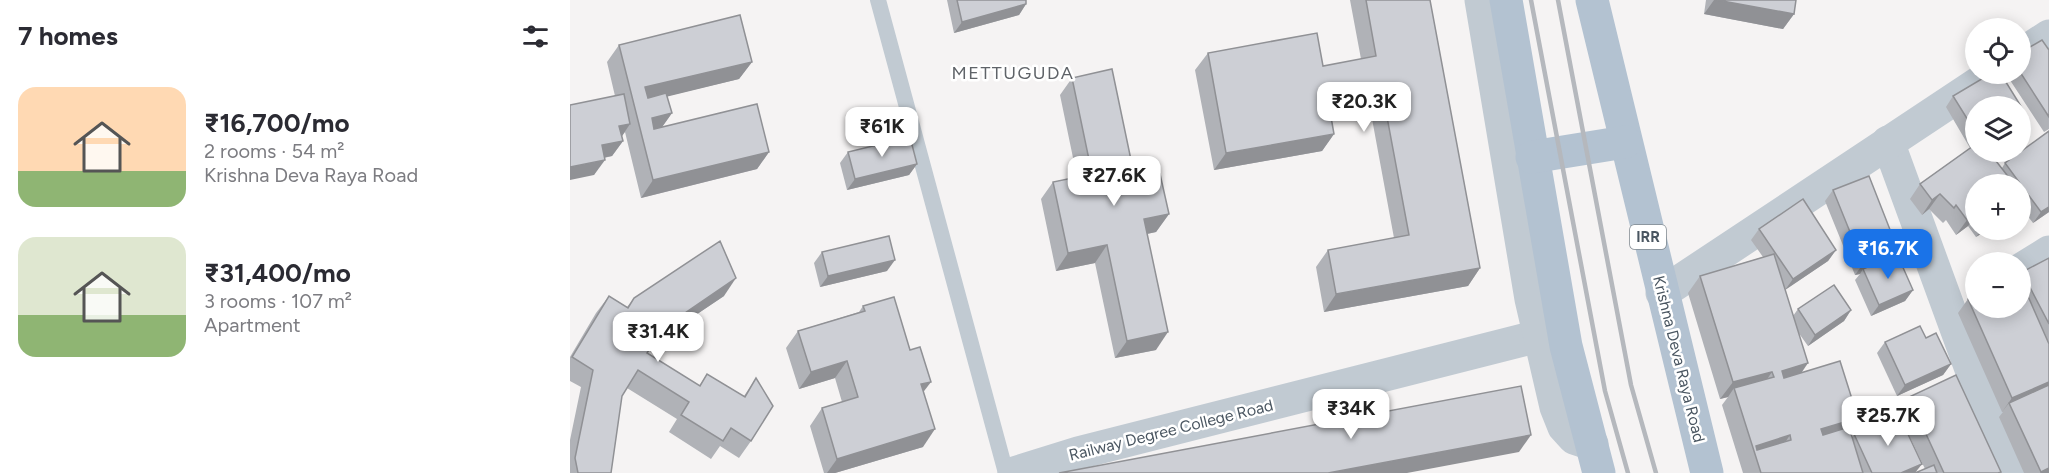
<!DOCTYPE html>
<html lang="en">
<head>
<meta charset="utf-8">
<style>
  body { margin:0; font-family:Figtree,sans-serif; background:#f2f2f3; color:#2b2b33; height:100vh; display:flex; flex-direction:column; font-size:22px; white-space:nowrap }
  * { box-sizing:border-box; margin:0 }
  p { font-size:20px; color:#7c7c81 }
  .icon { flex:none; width:33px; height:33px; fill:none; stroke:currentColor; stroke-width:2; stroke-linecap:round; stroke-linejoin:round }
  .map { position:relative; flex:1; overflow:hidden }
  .details { display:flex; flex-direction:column; background:#fff; width:570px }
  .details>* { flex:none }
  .fabs { position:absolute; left:1395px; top:18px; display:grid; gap:12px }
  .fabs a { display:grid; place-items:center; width:66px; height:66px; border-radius:50%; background:#fff; box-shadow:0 3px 15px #0003; font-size:30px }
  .price { position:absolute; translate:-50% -51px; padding:0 14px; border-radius:12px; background:#fff; color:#222; font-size:20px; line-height:39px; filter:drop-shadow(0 2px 3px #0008) }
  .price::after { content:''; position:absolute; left:50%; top:36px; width:18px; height:14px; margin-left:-9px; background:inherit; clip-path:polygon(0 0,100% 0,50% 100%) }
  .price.on { background:#1a73e8; color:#fff }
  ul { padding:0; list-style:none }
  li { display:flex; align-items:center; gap:18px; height:150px; padding:0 18px }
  li span { display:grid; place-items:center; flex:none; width:168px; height:120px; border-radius:18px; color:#555 }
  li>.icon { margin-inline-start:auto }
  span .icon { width:72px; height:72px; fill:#fffc; stroke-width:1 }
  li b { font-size:26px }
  h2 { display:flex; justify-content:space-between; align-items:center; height:72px; padding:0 18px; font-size:26px }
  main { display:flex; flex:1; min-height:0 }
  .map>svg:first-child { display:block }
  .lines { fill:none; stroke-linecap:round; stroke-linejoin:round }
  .service { stroke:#c1cad2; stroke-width:16 }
  .minor { stroke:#c1cad2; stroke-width:33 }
  .tertiary { stroke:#c1cad2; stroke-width:33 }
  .primary { stroke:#b3c2d1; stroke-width:33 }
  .rail { stroke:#b5b8bd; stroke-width:4.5 }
  .wall { fill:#b0b2b7 }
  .shaded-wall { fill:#909195 }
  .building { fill:#cdcfd5; stroke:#909195; stroke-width:1.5; fill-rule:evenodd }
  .labels { text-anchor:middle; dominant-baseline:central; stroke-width:5; stroke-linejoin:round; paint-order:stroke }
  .shield { fill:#fff; stroke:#808990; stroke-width:1.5 }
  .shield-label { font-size:15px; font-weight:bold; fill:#4a5661 }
  .street-label { font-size:16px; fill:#4a5661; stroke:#fff }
  .neighbourhood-label { font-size:18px; letter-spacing:1.5px; fill:#5f6368; stroke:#fff }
</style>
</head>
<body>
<main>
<section class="details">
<h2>7 homes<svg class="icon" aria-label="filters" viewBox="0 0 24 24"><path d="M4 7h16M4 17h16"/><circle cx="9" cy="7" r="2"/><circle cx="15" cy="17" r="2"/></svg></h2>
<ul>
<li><span style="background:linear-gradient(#ffd9b3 70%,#8fb573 0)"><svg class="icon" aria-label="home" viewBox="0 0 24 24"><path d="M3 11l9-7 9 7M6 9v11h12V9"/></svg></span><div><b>₹16,700/mo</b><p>2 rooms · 54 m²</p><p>Krishna Deva Raya Road</p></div></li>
<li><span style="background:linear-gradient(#dfe7d0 65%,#8fb573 0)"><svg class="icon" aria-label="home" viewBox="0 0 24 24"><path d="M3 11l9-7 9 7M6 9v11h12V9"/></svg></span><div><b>₹31,400/mo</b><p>3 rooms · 107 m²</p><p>Apartment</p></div></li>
</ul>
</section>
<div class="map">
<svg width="1479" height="473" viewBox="0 0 1479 473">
  <rect width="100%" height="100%" fill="#f5f3f3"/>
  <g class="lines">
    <polyline class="service" points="308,0 436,473"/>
    <g class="minor">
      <polyline points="1450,55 1479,36"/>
      <polyline points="1318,142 1439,473"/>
      <polyline points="1450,270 1479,252"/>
      <polyline points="1092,293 1422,74"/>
      <polyline points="444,473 508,453 969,336"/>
    </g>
    <polyline class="tertiary" points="911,0 961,299 986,407 994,427 1004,438 1022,444"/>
    <g class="primary">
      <polyline points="936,0 996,346 1029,473"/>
      <polyline points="1022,0 1137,473"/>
      <polyline points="962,157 1055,142"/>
    </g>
    <g class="rail">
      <polyline points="961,0 1035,391 1058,473"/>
      <polyline points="988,0 1061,385 1086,473"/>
    </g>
  </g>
  <g class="wall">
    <polygon points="377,0 456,0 456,4 449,15 384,33"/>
    <polygon points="780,0 860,0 910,268 898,286 754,312 746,267 758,250 824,238 800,108 760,115 764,134 752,151 644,170 625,70 638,53 753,66 791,59"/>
    <polygon points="1136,0 1226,0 1224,14 1213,29 1134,14"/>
    <polygon points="49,45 182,62 169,79 97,96 102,113 92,127 199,152 187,169 71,198 55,132 52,136 53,141 42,156 34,158 24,175 45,96 37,62"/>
    <polygon points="1479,47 1479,129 1474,132 1436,74 1450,74 1450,53 1478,48"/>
    <polygon points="502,78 565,179 599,214 586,232 577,234 586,350 545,358 525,263 486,271 471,199 483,182 507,177 490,95"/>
    <polygon points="1383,96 1406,106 1406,152 1432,168 1435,163 1479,131 1479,212 1463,223 1450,206 1450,184 1406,184 1406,230 1417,230 1406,237 1398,226 1386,235 1376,220 1373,223 1359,209 1352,215 1340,199 1350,184 1400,148 1376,107"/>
    <polygon points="278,152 347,164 339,175 277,190 270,163"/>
    <polygon points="1263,190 1328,250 1325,255 1343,290 1335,301 1301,316 1285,280 1290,274 1285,275 1255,201"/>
    <polygon points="1189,229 1266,250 1258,261 1215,290 1223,316 1228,309 1281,310 1274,321 1238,346 1228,332 1231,373 1279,430 1282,438 1284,434 1345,473 1173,473 1152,405 1158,397 1150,399 1118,293 1130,276 1193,257 1181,240"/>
    <polygon points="252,252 317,271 250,287 244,263"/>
    <polygon points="1479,258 1479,473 1454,473 1429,417 1433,412 1432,412 1388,313 1398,299 1450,308 1450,273 1452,272"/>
    <polygon points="39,296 57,307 64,298 154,296 84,343 77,353 129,386 137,374 174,396 186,378 181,441 169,458 150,446 141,459 99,432 107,419 57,388 52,396 41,473 0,473 0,440 11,387 0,381 0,357 26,313"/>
    <polygon points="293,306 354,392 353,447 265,473 254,473 240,426 252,408 272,402 265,378 229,389 216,348 228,331 289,312"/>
    <polygon points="1356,338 1381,364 1373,375 1327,396 1307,353 1315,342"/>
    <polygon points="1339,397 1430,473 1345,473 1355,469 1328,412"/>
  </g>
  <g class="shaded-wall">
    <polygon points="1144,0 1147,0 1224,14 1213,29 1134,14"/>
    <polygon points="456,4 449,15 384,33 392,22"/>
    <polygon points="182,62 169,79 63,105 75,87"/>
    <polygon points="812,90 800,108 745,118 758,100"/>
    <polygon points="102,113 90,130 72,135 82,118"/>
    <polygon points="1457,116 1450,125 1450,120"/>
    <polygon points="60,124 50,139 49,126"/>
    <polygon points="764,134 752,151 644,170 656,153"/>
    <polygon points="53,141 42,156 21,160 32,145"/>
    <polygon points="199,152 187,169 71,198 83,180"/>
    <polygon points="35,160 24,175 0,180 0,167"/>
    <polygon points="347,164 339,175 277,190 285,179"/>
    <polygon points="1370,194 1359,209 1352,215 1362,200"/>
    <polygon points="1479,207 1479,212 1463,223 1471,212"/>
    <polygon points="1406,213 1406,216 1398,226 1386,235 1397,220"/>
    <polygon points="599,214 586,232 562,237 574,219"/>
    <polygon points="1412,230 1417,230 1406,237"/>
    <polygon points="537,245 525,263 486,271 498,253"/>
    <polygon points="1266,250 1258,261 1215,290 1223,279"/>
    <polygon points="1328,250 1320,262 1293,269 1290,274 1285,275 1293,264"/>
    <polygon points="325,260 317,271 250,287 258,276"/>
    <polygon points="910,268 898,286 754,312 766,294"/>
    <polygon points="166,278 154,296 81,345 93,328"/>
    <polygon points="1343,290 1335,301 1301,316 1309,305"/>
    <polygon points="1281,310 1274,321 1238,346 1245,335"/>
    <polygon points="598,332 586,350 545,358 557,341"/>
    <polygon points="277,361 265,378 229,389 241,372"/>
    <polygon points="1238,363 1226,381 1200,389 1212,371"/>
    <polygon points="1381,364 1373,375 1327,396 1335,385"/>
    <polygon points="1202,372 1190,389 1164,388 1158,397 1150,399 1163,382"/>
    <polygon points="361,382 348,399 351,384"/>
    <polygon points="1479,382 1479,392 1439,403 1432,412 1442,398"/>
    <polygon points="1288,418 1276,435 1238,446 1251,429"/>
    <polygon points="365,429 353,447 265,473 257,473 267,459"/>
    <polygon points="961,435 949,452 837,473 758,473"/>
    <polygon points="1220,435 1208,453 1186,460 1186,446"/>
    <polygon points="1352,464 1345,473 1331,473"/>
    <polygon points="1479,468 1479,473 1470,473 1471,472"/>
  </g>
  <g class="building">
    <polygon points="387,0 456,0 456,4 392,22"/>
    <polygon points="796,0 860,0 910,268 766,294 758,250 839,235 812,90 758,100 764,134 656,153 638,53 747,33 753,66 806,56"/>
    <polygon points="1147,0 1226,0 1224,14"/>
    <polygon points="170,15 182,62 75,87 78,98 96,93 102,113 82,118 84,129 187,104 199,152 83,180 49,45"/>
    <polygon points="1472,40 1479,50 1479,117 1450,72 1450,53"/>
    <polygon points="542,69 565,179 590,174 599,214 574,219 598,332 557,341 537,245 498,253 483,182 522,174 502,78"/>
    <polygon points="1420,74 1431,74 1457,116 1450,120 1450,106 1406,106 1406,133 1383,96"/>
    <polygon points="54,94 60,124 49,126 53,141 32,145 35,160 0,167 0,105"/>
    <polygon points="1479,131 1479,207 1471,212 1435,163"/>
    <polygon points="340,137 347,164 285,179 278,152"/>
    <polygon points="1406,144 1406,152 1419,152 1444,184 1406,184 1406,213 1397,220 1386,205 1384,208 1370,194 1362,200 1350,184"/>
    <polygon points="1299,176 1328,250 1293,264 1263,190"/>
    <polygon points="1233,199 1266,250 1223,279 1189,229"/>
    <polygon points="319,236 325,260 258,276 252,252"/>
    <polygon points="150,241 166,278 93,328 77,353 130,386 137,374 175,397 186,378 203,406 181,441 161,428 153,441 111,415 119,402 68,370 52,396 41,473 8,473 5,458 23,370 2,357 39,296 58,308 64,298"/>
    <path d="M 1204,254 L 1238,363 L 1212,371 L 1214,378 L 1270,361 L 1288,418 L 1251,429 L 1253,435 L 1279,427 L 1293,473 L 1191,473 L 1164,388 L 1204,377 L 1202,372 L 1163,382 L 1130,276 ZM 1220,435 L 1221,440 L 1187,450 L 1186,446 Z"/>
    <polygon points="1327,254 1343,290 1309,305 1293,269"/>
    <polygon points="1479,258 1479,324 1452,272"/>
    <polygon points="1450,278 1479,344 1479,382 1442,398 1398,299 1406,295 1406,308 1450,308"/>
    <polygon points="1264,285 1281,310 1245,335 1228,309"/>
    <polygon points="324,297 340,350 350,347 361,382 351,384 365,429 267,459 252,408 288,397 277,361 241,372 228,331 295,311 293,306"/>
    <polygon points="1350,326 1356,338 1366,333 1381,364 1335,385 1315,342"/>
    <polygon points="1386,375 1431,472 1428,473 1374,473 1339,397"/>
    <polygon points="1479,385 1479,468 1471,472 1439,403"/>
    <polygon points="951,386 961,435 758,473 489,473"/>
    <polygon points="1329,415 1352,464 1331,473 1302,473 1284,434"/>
    <polygon points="1364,465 1367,473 1345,473"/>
  </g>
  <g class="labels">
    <rect class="shield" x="1060" y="225" width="36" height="24" rx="4.5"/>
    <g class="shield-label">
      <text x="1078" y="237">IRR</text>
    </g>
    <g class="street-label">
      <text transform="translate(1109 359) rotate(76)">Krishna Deva Raya Road</text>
      <text transform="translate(601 430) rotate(-14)">Railway Degree College Road</text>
    </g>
    <g class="neighbourhood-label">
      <text x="443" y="73">METTUGUDA</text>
    </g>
  </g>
</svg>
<div class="fabs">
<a><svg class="icon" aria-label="locate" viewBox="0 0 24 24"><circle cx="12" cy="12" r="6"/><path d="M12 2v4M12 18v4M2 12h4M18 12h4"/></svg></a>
<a><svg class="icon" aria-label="layers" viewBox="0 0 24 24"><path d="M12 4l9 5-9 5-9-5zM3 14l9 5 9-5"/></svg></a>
<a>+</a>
<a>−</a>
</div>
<b class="price" style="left:794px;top:133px">₹20.3K</b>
<b class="price" style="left:312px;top:158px">₹61K</b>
<b class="price" style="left:544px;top:207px">₹27.6K</b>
<b class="price on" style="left:1318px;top:280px">₹16.7K</b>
<b class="price" style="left:88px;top:363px">₹31.4K</b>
<b class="price" style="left:781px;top:440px">₹34K</b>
<b class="price" style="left:1318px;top:447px">₹25.7K</b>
</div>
</main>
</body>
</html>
